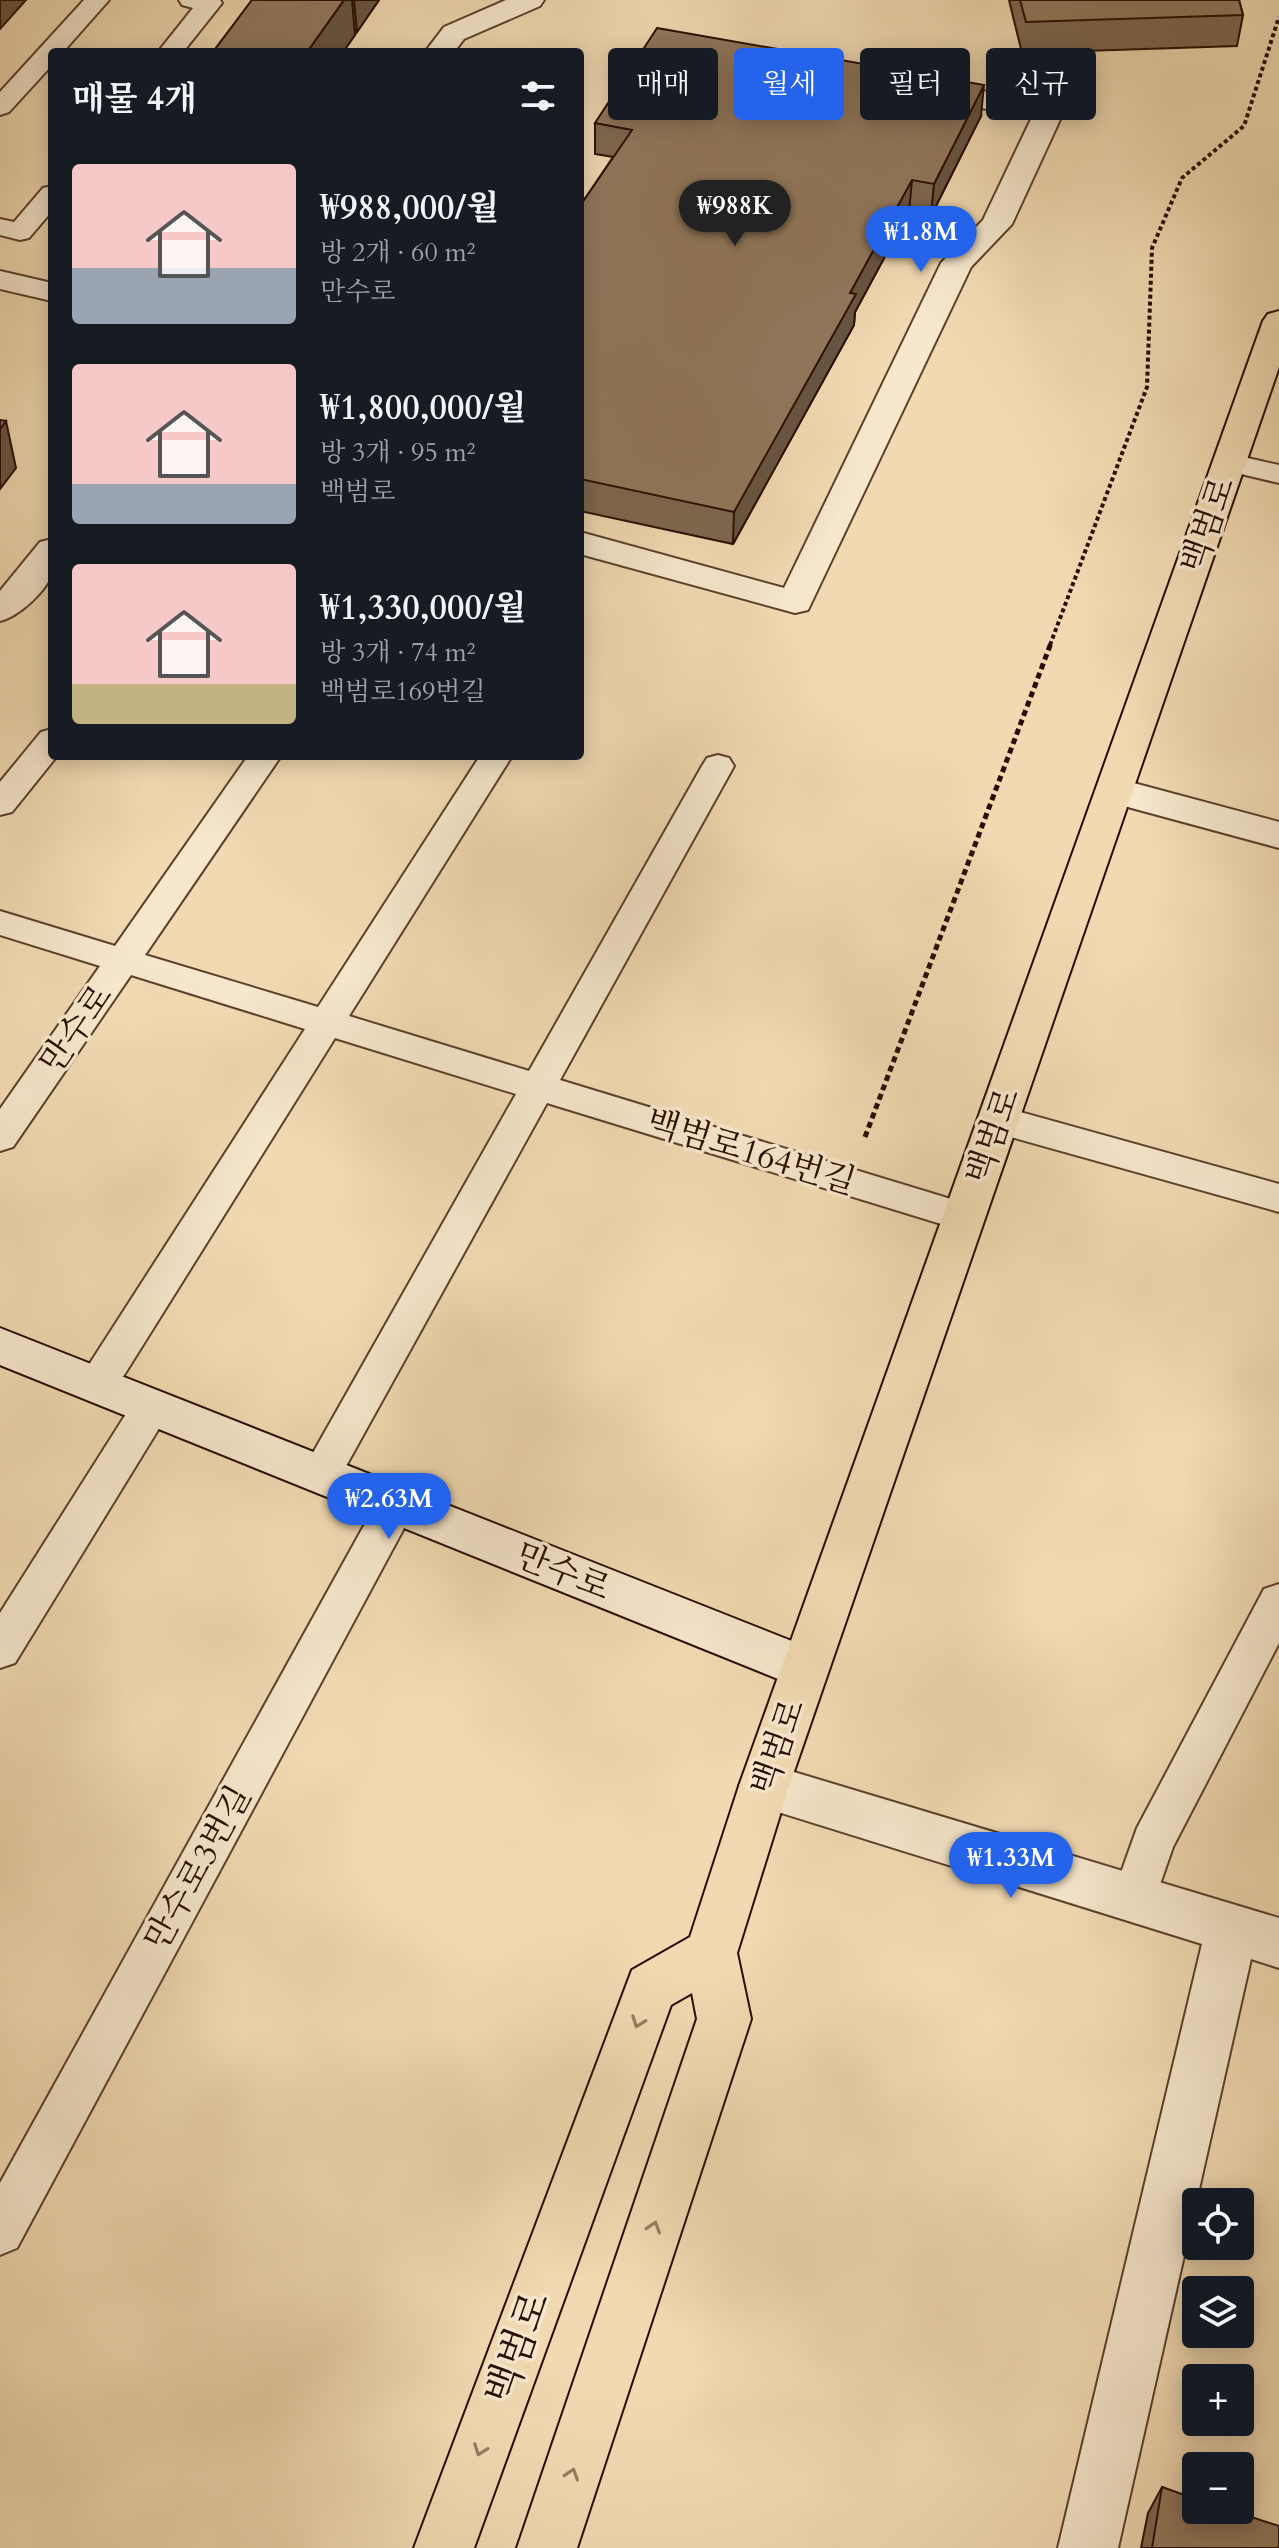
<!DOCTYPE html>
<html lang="ko">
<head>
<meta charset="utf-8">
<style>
  body { margin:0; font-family:Cardo,"Noto Serif KR",serif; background:#242831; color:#f1f3f6; height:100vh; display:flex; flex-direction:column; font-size:30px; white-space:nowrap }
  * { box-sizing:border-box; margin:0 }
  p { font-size:26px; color:#9ea1a6 }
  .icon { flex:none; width:44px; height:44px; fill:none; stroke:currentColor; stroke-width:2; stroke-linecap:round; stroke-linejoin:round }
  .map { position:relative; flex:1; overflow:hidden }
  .sheet { position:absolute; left:48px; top:48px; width:536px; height:712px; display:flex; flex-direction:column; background:#171b24; border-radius:8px; box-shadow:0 4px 20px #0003 }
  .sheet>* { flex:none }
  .guide { position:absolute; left:608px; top:48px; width:550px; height:72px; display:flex; gap:16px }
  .buttons { position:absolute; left:1182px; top:2188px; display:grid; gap:16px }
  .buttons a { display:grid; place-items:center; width:72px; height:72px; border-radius:8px; background:#171b24; box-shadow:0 4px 20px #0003; font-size:40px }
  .price { position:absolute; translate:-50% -68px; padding:0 18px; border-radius:28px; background:#2563eb; color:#fff; font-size:26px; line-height:52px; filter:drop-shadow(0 2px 4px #0008) }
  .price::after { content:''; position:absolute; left:50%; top:48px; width:24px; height:18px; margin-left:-12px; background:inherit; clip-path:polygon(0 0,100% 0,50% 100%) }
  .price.active { background:#222; color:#fff }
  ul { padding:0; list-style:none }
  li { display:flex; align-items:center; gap:24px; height:200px; padding:0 24px }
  li span { display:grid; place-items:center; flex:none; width:224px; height:160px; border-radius:8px; color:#555 }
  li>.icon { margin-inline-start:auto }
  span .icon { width:96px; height:96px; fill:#fffc; stroke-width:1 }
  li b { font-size:34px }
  h2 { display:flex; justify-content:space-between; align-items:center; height:96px; padding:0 24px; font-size:34px }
  .pill { padding:0 28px; border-radius:8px; background:#171b24; box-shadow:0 4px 20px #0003; font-size:28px; line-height:72px }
  .pill.active { background:#2563eb; color:#fff }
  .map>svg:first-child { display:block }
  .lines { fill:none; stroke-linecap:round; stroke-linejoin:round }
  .lane-casing { stroke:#5b402c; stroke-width:4 }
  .street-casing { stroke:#5b402c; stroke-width:4 }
  .secondary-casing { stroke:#290d00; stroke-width:4 }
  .primary-casing { stroke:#290d00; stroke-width:4 }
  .path-far1 { stroke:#290d00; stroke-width:4; stroke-dasharray:4 3; stroke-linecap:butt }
  .path { stroke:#290d00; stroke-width:5; stroke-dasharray:6 4; stroke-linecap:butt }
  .lane { fill:#f6e7cd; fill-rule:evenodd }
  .street { fill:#f6e7cd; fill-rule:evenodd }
  .secondary { fill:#f6e7cd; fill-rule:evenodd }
  .primary { fill:#f1dab2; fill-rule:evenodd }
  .wall { fill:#7d6750; stroke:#290d00; stroke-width:2 }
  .shaded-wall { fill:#665441; stroke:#290d00; stroke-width:2 }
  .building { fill:#91785d; stroke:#290d00; stroke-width:2 }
  .oneway { stroke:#977e62 }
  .labels { text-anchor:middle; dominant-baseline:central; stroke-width:7; stroke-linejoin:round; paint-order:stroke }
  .street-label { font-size:34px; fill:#290d00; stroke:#f6e7cd }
  .near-street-label { font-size:40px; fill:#290d00; stroke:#f6e7cd }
</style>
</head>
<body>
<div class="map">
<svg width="1279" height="2548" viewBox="0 0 1279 2548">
  <rect width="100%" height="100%" fill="#f1dab2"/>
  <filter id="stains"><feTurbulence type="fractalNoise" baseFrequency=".0025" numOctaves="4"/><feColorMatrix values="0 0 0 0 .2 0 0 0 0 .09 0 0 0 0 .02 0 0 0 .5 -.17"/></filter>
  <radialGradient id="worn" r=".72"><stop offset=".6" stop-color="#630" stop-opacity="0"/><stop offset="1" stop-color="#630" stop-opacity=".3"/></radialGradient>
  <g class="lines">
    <g class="lane-casing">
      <g id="lane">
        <polygon points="84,0 109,0 63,52 52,52 52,65 9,112 0,115 0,92"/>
        <polygon points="179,0 220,0 222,3 183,52 158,52 193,8 182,5"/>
        <polygon points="52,186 52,211 29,238 20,240 0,235 0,219 14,222 43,188"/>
        <polygon points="1230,454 1279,465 1279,483 1220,469 1215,463 1220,457"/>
        <polygon points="52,729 52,756 57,756 12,812 0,815 0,782 41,732"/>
        <polygon points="718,755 729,758 734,766 560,1080 977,1207 983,1217 977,1227 964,1231 547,1103 335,1486 321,1491 307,1486 301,1474 516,1094 335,1038 111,1396 97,1401 83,1396 77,1385 83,1374 305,1029 131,975 13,1147 0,1151 0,1109 100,966 0,935 0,911 115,946 248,756 281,756 145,955 318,1007 480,756 512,756 349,1016 529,1071 702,766 707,758"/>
        <polygon points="999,1106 1279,1184 1279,1212 986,1130 981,1120 986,1110"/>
        <polygon points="152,1390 166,1395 172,1406 166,1417 15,1663 0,1668 0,1613 138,1395"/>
        <polygon points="396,1488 410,1493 416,1505 410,1517 17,2248 0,2255 0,2183 382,1493"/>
        <polygon points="1279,1584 1279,1643 1173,1847 1150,1913 1134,1919 1118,1913 1112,1898 1137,1828 1264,1589"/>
      </g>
    </g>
    <g class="street-casing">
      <g id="street">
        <polygon points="506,0 544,0 540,6 464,39 454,52 425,52 444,27"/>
        <polygon points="922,81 1049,102 1059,105 1064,111 1012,224 971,267 808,610 795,613 580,554 580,532 784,588 941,263 983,220 1032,117 912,96 907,90 912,84"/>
        <polygon points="0,271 52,283 52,301 0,289"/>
        <path d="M 52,539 C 52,549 54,563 52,573 C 47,591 18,617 0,621 L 0,591 L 40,542 Z"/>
        <polygon points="1115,778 1279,822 1279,848 1102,800 1096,791 1102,782"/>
        <polygon points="764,1763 1279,1918 1279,1968 1251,1959 1118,2548 1058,2548 1202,1944 746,1802 739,1786 746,1770"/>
      </g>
    </g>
    <g class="secondary-casing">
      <polygon id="secondary" points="0,1328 822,1653 829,1668 822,1683 805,1689 788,1683 0,1365"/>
    </g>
    <g class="primary-casing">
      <polygon id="primary" points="1279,311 1279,367 789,1786 737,1953 751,2019 577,2548 517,2548 697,2019 692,1993 671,2005 474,2548 414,2548 632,1970 690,1937 739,1786 1263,321 1268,314"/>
    </g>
    <polyline class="path-far1" points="1050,645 1147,387 1152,248 1182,178 1244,126 1279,17"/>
    <polyline class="path" points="865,1137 1051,643"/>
    <use href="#lane" class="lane"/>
    <use href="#street" class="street"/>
    <use href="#secondary" class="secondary"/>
    <use href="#primary" class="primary"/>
  </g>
  <g class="wall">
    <polygon points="252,0 379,0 357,32 354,28 355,35 343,52 213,52"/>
    <polygon points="1009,0 1239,0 1243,15 1237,46 1022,53"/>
    <polygon points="981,116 931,216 909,212 855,312 854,325 733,544 580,511 580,206 613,157 595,154 595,123"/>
    <polygon points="1162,2487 1279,2548 1141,2548 1148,2513"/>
  </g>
  <g class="shaded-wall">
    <polygon points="0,0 26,0 0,29"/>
    <polygon points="344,0 352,0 355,35 343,52 307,52"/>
    <polygon points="354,0 379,0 357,32"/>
    <polygon points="984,85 981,116 931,216 934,184"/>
    <polygon points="912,180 909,212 855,312 854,325 733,544 734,512 850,293"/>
    <polygon points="6,421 16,468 0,489 0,429"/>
  </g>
  <g class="building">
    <polygon points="252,0 344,0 307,52 213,52"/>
    <polygon points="1020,0 1239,0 1243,15 1026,22"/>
    <polygon points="657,28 984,85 934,184 912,180 850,293 856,294 734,512 580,479 580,206 632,130 595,123"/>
    <polygon points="0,420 6,421 0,429"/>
    <polygon points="1162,2487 1196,2499 1196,2510 1230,2510 1279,2526 1279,2548 1152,2548"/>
  </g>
  <defs><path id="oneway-chevron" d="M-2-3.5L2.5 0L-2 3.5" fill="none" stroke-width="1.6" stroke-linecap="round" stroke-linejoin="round" transform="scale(2)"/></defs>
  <g class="oneway">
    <use href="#oneway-chevron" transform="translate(638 2022) rotate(110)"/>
    <use href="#oneway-chevron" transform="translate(654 2227) rotate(-72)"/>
    <use href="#oneway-chevron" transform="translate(480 2450) rotate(110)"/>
    <use href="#oneway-chevron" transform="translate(572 2474) rotate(-72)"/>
  </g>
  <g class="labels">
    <g class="street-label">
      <text transform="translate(1208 525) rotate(-71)">백범로</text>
      <text transform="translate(76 1029) rotate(-55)">만수로</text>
      <text transform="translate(993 1136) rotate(-71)">백범로</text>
      <text transform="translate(751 1152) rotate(17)">백범로164번길</text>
      <text transform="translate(563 1572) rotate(22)">만수로</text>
      <text transform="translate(778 1747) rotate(-71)">백범로</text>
      <text transform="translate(198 1868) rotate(-61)">만수로3번길</text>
    </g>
    <g class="near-street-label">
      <text transform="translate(518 2348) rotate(-70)">백범로</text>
    </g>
  </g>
  <rect width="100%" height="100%" filter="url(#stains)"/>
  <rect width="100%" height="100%" fill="url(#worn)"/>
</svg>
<div class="buttons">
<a><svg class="icon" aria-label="locate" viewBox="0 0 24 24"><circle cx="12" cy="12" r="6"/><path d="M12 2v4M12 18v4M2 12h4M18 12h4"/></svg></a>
<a><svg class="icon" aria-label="layers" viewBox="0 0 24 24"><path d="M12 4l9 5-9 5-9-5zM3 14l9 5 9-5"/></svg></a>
<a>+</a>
<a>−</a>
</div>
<b class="price active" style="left:735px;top:248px">₩988K</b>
<b class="price" style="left:921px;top:274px">₩1.8M</b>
<b class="price" style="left:389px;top:1541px">₩2.63M</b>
<b class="price" style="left:1011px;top:1900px">₩1.33M</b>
<div class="guide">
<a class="pill">매매</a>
<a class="pill active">월세</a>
<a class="pill">필터</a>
<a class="pill">신규</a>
</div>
<section class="sheet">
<h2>매물 4개<svg class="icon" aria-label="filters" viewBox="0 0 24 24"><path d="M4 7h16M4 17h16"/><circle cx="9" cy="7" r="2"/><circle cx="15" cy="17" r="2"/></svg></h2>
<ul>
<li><span style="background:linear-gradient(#f6c9c9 65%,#9aa5b1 0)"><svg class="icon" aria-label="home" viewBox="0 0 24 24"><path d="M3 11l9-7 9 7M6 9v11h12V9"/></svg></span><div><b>₩988,000/월</b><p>방 2개 · 60 m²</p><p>만수로</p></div></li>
<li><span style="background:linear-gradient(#f6c9c9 75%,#9aa5b1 0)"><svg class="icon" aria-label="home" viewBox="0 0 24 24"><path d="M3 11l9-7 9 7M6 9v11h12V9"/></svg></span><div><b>₩1,800,000/월</b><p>방 3개 · 95 m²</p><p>백범로</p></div></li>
<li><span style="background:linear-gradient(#f6c9c9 75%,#c2b280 0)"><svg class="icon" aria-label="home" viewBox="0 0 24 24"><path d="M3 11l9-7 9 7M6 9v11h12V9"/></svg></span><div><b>₩1,330,000/월</b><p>방 3개 · 74 m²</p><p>백범로169번길</p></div></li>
</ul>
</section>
</div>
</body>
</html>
